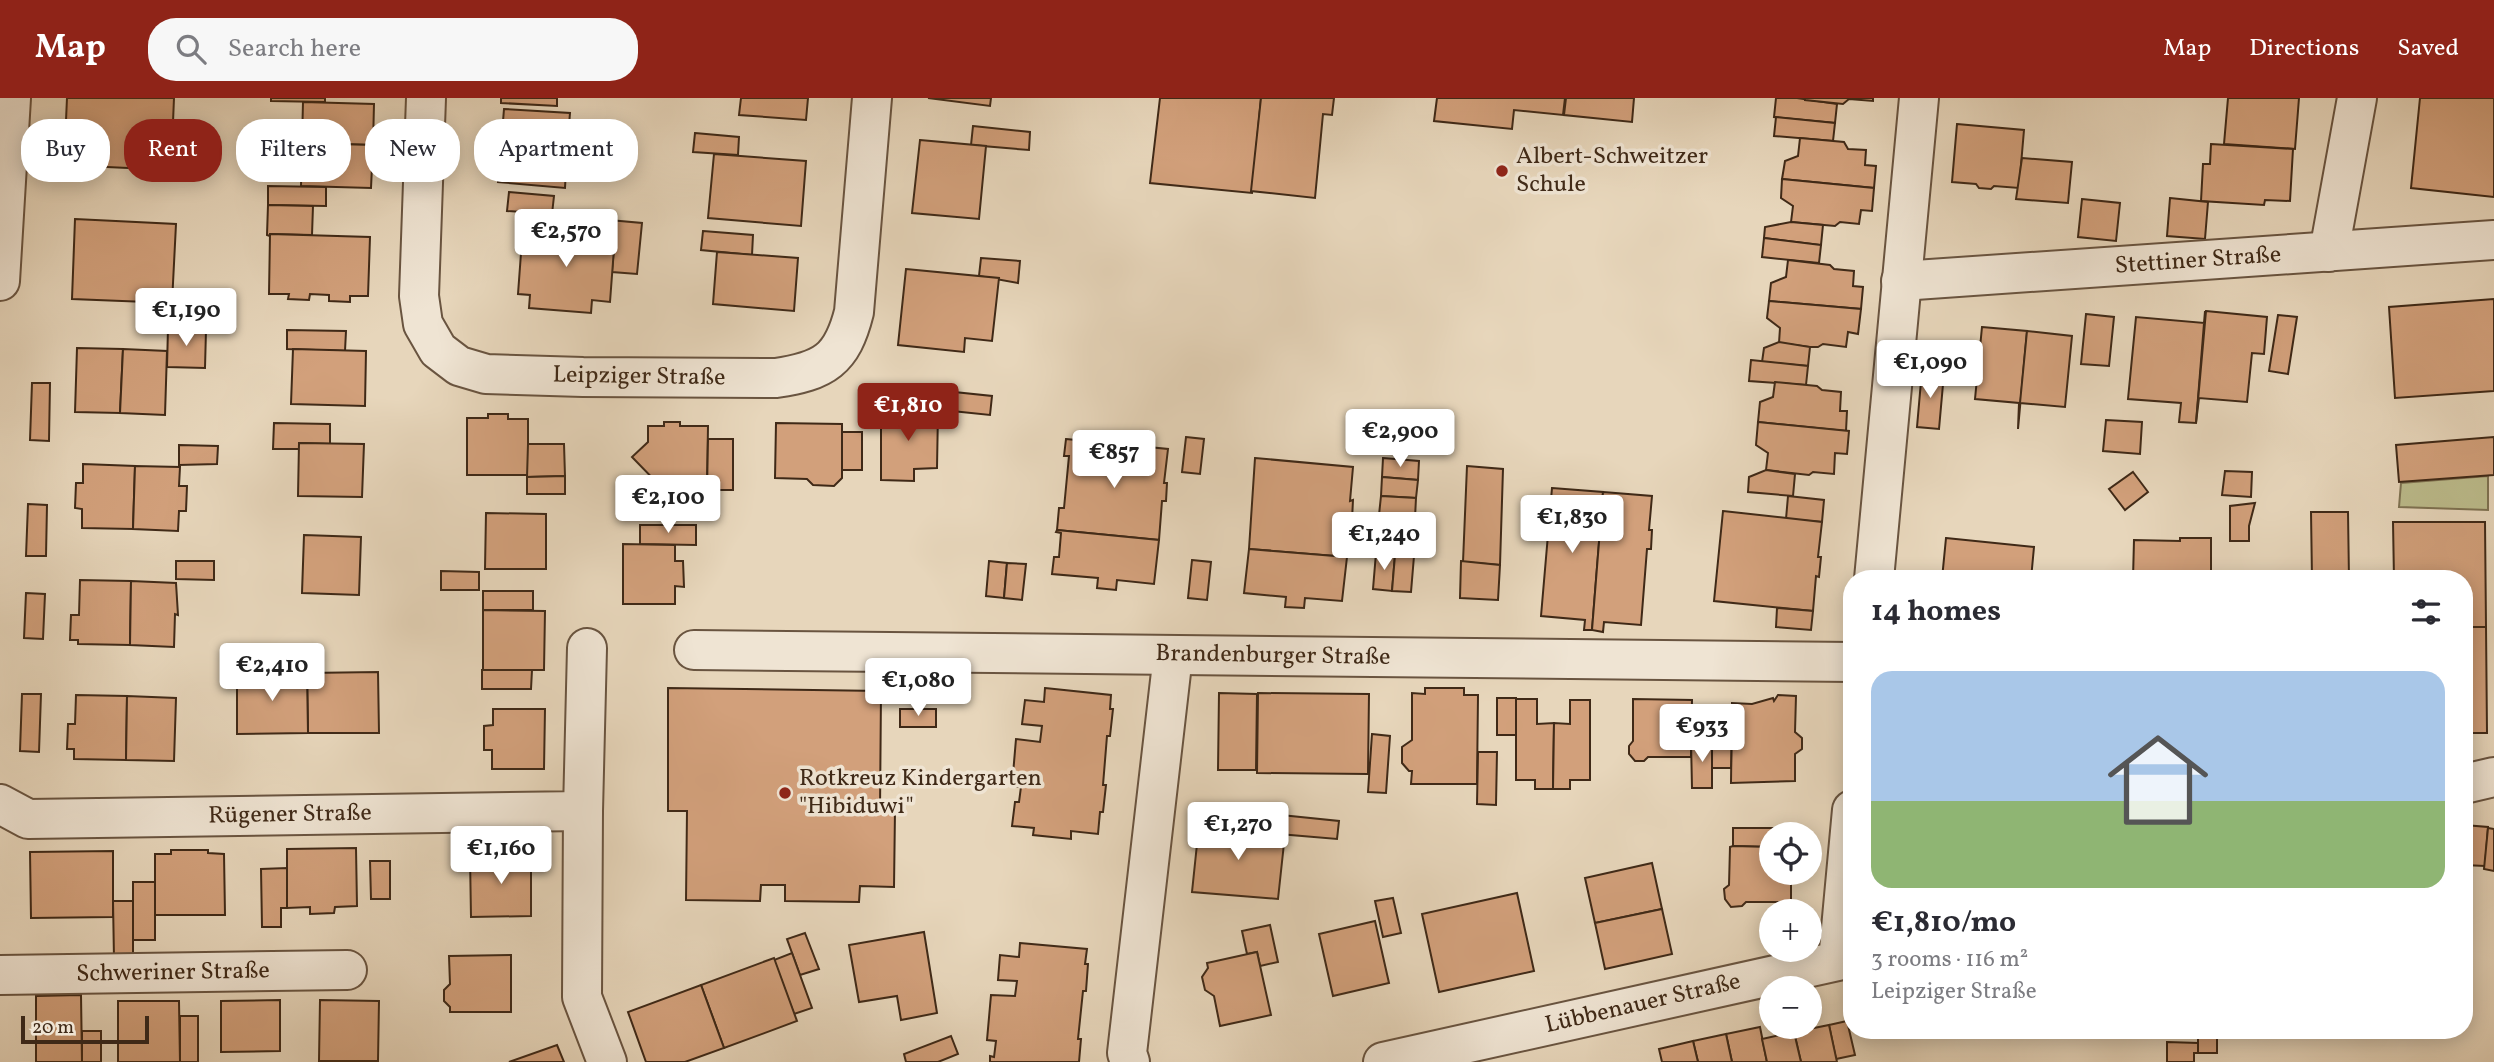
<!DOCTYPE html>
<html lang="en">
<head>
<meta charset="utf-8">
<style>
  body { margin:0; font-family:Vollkorn,serif; background:#f7f7f7; color:#2b2b33; height:100vh; display:flex; flex-direction:column; font-size:26px; white-space:nowrap }
  * { box-sizing:border-box; margin:0 }
  p { font-size:23px; color:#7c7c81 }
  .icon { flex:none; width:38px; height:38px; fill:none; stroke:currentColor; stroke-width:2; stroke-linecap:round; stroke-linejoin:round }
  .map { position:relative; flex:1; overflow:hidden }
  .panel { position:absolute; left:1843px; top:472px; width:630px; height:469px; display:flex; flex-direction:column; background:#fff; border-radius:28px; box-shadow:0 4px 18px #0003 }
  .panel>* { flex:none }
  .top-card { position:absolute; left:21px; top:21px; width:665px; height:63px; display:flex; gap:14px }
  .fabs { position:absolute; left:1759px; top:724px; display:grid; gap:14px }
  .fabs a { display:grid; place-items:center; width:63px; height:63px; border-radius:50%; background:#fff; box-shadow:0 4px 18px #0003; font-size:35px }
  .scale { position:absolute; left:21px; bottom:18px; width:128px; box-sizing:border-box; padding-left:7px; border:4px solid #3f2917; border-top:0; font-size:19px; line-height:24px; white-space:nowrap; color:#3f2917; -webkit-text-stroke:5px #efe4d3; paint-order:stroke }
  .price { position:absolute; translate:-50% -60px; padding:0 16px; border-radius:7px; background:#fff; color:#222; font-size:23px; line-height:46px; filter:drop-shadow(0 2px 4px #0008) }
  .price::after { content:''; position:absolute; left:50%; top:42px; width:21px; height:16px; margin-left:-10px; background:inherit; clip-path:polygon(0 0,100% 0,50% 100%) }
  .price.selected { background:#8f2418; color:#fff }
  ul { padding:0; list-style:none }
  li { display:grid; align-content:center; gap:14px; height:371px; padding:0 28px }
  li+li { border-top:2px solid #e1e1e2 }
  li span { display:grid; place-items:center; height:217px; border-radius:21px; color:#555 }
  li>.icon { margin-inline-start:auto }
  span .icon { width:126px; height:126px; fill:#fffc; stroke-width:1 }
  li b { font-size:30px }
  h2 { display:flex; justify-content:space-between; align-items:center; height:84px; padding:0 28px; font-size:30px }
  .pill { padding:0 24px; border-radius:28px; background:#fff; box-shadow:0 4px 18px #0003; font-size:24px; line-height:63px }
  .pill.selected { background:#8f2418; color:#fff }
  header { display:flex; align-items:center; gap:42px; box-sizing:border-box; height:98px; padding:0 35px; background:#8f2418; color:#fff }
  header strong { font-size:33px }
  nav { display:flex; gap:38px; margin-inline-start:auto; font-size:24px }
  .search { width:490px; height:63px; background:#f7f7f7; display:flex; align-items:center; gap:18px; box-sizing:border-box; padding:0 24px; border-radius:28px; color:#7c7c81; font-size:26px }
  .map>svg:first-child { display:block }
  .green { fill:#bcbc8c; stroke:#7e7252; stroke-width:2 }
  .building { fill:#d2a07b; stroke:#3f2917; stroke-width:2 }
  .lines { fill:none; stroke-linecap:round; stroke-linejoin:round }
  .street-casing { stroke:#695440; stroke-width:42 }
  .street { stroke:#efe4d3; stroke-width:38 }
  .poi-dot { fill:#8f2418; stroke:#efe4d3; stroke-width:2.5 }
  .labels { text-anchor:middle; dominant-baseline:central; stroke-width:7; stroke-linejoin:round; paint-order:stroke }
  .poi-label { font-size:24px; fill:#3f2917; stroke:#efe4d3; text-anchor:start }
  .street-label { font-size:24px; fill:#3f2917; stroke:#efe4d3 }
</style>
</head>
<body>
<header>
<strong>Map</strong>
<div class="search"><svg class="icon" aria-label="search" viewBox="0 0 24 24"><circle cx="10" cy="10" r="6"/><path d="M15 15l6 6"/></svg>Search here</div>
<nav><a>Map</a><a>Directions</a><a>Saved</a></nav>
</header>
<div class="map">
<svg width="2494" height="964" viewBox="0 0 2494 964">
  <rect width="100%" height="100%" fill="#e7d6bb"/>
  <filter id="stains"><feTurbulence type="fractalNoise" baseFrequency=".00286" numOctaves="4"/><feColorMatrix values="0 0 0 0 .2 0 0 0 0 .09 0 0 0 0 .02 0 0 0 .5 -.17"/></filter>
  <radialGradient id="worn" r=".72"><stop offset=".6" stop-color="#630" stop-opacity="0"/><stop offset="1" stop-color="#630" stop-opacity=".3"/></radialGradient>
  <polygon class="green" points="2488,378 2488,412 2399,409 2401,385"/>
  <g class="building">
    <polygon points="67,0 174,0 171,72 64,67"/>
    <polygon points="271,0 325,0 325,4 271,3"/>
    <polygon points="501,0 557,0 557,8 501,5"/>
    <polygon points="741,0 808,0 806,22 739,17"/>
    <polygon points="928,0 991,0 990,8"/>
    <polygon points="1160,0 1261,0 1252,95 1150,85"/>
    <polygon points="1261,0 1334,0 1332,17 1323,16 1315,100 1251,93"/>
    <polygon points="1437,0 1565,0 1563,17 1514,12 1512,31 1434,23"/>
    <polygon points="1566,0 1634,0 1632,24 1564,17"/>
    <polygon points="1776,0 1797,0 1837,6 1835,25 1774,19"/>
    <polygon points="1873,0 1873,3 1849,1 1843,6 1805,2 1805,0"/>
    <polygon points="2228,0 2299,0 2295,51 2224,46"/>
    <polygon points="2420,0 2494,0 2494,99 2411,90"/>
    <polygon points="303,4 374,6 373,47 302,45"/>
    <polygon points="504,11 570,15 567,52 501,48"/>
    <polygon points="1776,19 1835,25 1833,43 1774,38"/>
    <polygon points="1957,26 2024,32 2019,90 1994,88 1991,91 1979,90 1976,86 1952,84"/>
    <polygon points="973,28 1030,34 1029,52 971,47"/>
    <polygon points="695,35 739,39 738,57 693,54"/>
    <polygon points="1800,40 1844,44 1848,51 1866,52 1865,67 1876,68 1874,90 1782,81 1785,63 1798,58"/>
    <polygon points="920,42 986,48 979,121 912,115"/>
    <polygon points="302,45 373,47 371,90 301,88"/>
    <polygon points="2211,46 2293,51 2290,103 2265,102 2264,107 2201,103 2203,66 2210,66"/>
    <polygon points="501,48 567,52 565,90 498,84"/>
    <polygon points="714,56 806,63 801,128 708,120"/>
    <polygon points="2022,60 2072,64 2068,105 2016,101"/>
    <polygon points="1782,81 1874,90 1872,113 1861,112 1859,126 1840,124 1835,128 1791,124 1793,108 1781,100"/>
    <polygon points="268,88 326,89 326,108 268,107"/>
    <polygon points="509,94 554,98 552,116 507,113"/>
    <polygon points="2170,100 2208,104 2205,141 2167,138"/>
    <polygon points="2082,101 2120,105 2116,143 2078,139"/>
    <polygon points="268,107 313,108 312,137 270,136 270,138 267,137"/>
    <polygon points="75,121 176,126 172,205 72,201"/>
    <polygon points="609,122 642,125 637,176 612,174 615,137 608,136"/>
    <polygon points="1791,124 1823,127 1821,147 1764,140 1765,129"/>
    <polygon points="523,128 615,137 610,204 592,202 591,215 529,210 530,197 518,196"/>
    <polygon points="703,133 753,137 752,157 701,152"/>
    <polygon points="270,136 370,139 368,198 350,198 350,204 329,203 329,197 310,196 309,202 288,201 289,196 269,196"/>
    <polygon points="1764,140 1821,147 1819,165 1762,159"/>
    <polygon points="717,154 798,160 794,213 713,206"/>
    <polygon points="981,160 1020,163 1018,185 979,178"/>
    <polygon points="1788,162 1830,167 1834,171 1854,173 1853,188 1863,189 1861,211 1769,203 1771,185 1786,179"/>
    <polygon points="906,171 999,180 992,243 965,240 964,254 898,247"/>
    <polygon points="2494,201 2494,293 2395,300 2389,209"/>
    <polygon points="1769,203 1861,211 1858,236 1848,234 1846,249 1823,246 1818,249 1810,249 1779,245 1780,230 1767,220"/>
    <polygon points="2205,213 2196,325 2179,324 2181,305 2128,301 2136,219 2204,225"/>
    <polygon points="2206,213 2267,219 2264,256 2252,255 2247,304 2199,300 2196,325"/>
    <polygon points="2086,216 2114,219 2109,268 2081,266"/>
    <polygon points="2278,217 2297,219 2288,276 2269,273"/>
    <polygon points="1982,229 2027,233 2018,331 2019,305 1975,301"/>
    <polygon points="168,230 206,232 205,270 167,269"/>
    <polygon points="287,232 346,233 345,253 287,251"/>
    <polygon points="2027,233 2072,238 2065,309 2020,305"/>
    <polygon points="1779,244 1810,249 1808,268 1762,264 1764,250"/>
    <polygon points="77,250 123,251 120,315 75,314"/>
    <polygon points="123,251 167,253 165,317 120,315"/>
    <polygon points="293,251 366,253 365,308 291,306"/>
    <polygon points="1751,262 1808,268 1806,287 1749,283"/>
    <polygon points="1922,272 1944,275 1939,331 1917,329"/>
    <polygon points="1775,284 1817,288 1822,292 1841,294 1840,313 1847,313 1846,333 1758,324 1760,304 1773,299"/>
    <polygon points="32,285 50,285 49,343 30,342"/>
    <polygon points="935,292 992,298 990,317 933,311"/>
    <polygon points="881,313 938,313 937,370 914,371 914,383 881,382"/>
    <polygon points="488,316 508,316 508,321 528,321 528,377 467,377 467,320 488,320"/>
    <polygon points="2106,322 2142,324 2140,356 2103,353"/>
    <polygon points="664,324 680,324 680,328 708,328 707,392 664,392 632,359 648,344 648,328 664,328"/>
    <polygon points="1758,324 1849,333 1847,356 1835,355 1834,376 1813,374 1809,377 1766,372 1768,355 1756,347"/>
    <polygon points="274,325 330,326 330,346 299,345 299,351 273,351"/>
    <polygon points="776,325 842,326 842,380 834,388 813,387 807,381 775,380"/>
    <rect x="842" y="334" width="20" height="38"/>
    <polygon points="1186,339 1204,341 1200,376 1182,374"/>
    <polygon points="2494,339 2494,377 2399,384 2396,347"/>
    <polygon points="708,341 733,341 733,392 707,392"/>
    <polygon points="1066,341 1168,351 1164,385 1167,385 1166,403 1162,403 1159,442 1057,432 1059,410 1064,410 1069,358 1064,358"/>
    <polygon points="299,345 364,346 362,399 298,398"/>
    <polygon points="528,346 564,346 565,378 527,379"/>
    <polygon points="179,347 218,348 217,366 179,367"/>
    <polygon points="1255,360 1353,369 1350,403 1353,402 1352,422 1349,422 1347,459 1249,451"/>
    <polygon points="1383,360 1419,363 1418,382 1382,379"/>
    <polygon points="83,366 135,368 133,431 82,430 82,411 75,410 76,385 83,385"/>
    <polygon points="135,368 180,369 179,388 187,388 186,413 179,413 178,433 133,431"/>
    <polygon points="1467,368 1503,371 1500,467 1463,464"/>
    <polygon points="1766,372 1795,376 1793,398 1748,394 1749,379"/>
    <polygon points="2225,373 2252,374 2251,399 2222,397"/>
    <polygon points="2133,374 2148,394 2125,412 2109,391"/>
    <polygon points="565,378 565,396 527,396 527,379"/>
    <polygon points="1382,379 1418,382 1416,400 1381,398"/>
    <polygon points="1552,390 1603,394 1592,532 1584,532 1585,522 1541,518"/>
    <polygon points="1603,394 1652,398 1649,432 1652,432 1651,451 1647,451 1641,527 1604,524 1603,534 1592,532"/>
    <polygon points="1381,398 1416,400 1415,420 1379,417"/>
    <polygon points="1788,398 1824,402 1822,424 1786,421"/>
    <polygon points="2255,405 2249,428 2249,443 2230,443 2230,408"/>
    <polygon points="28,406 47,407 46,458 26,458"/>
    <polygon points="1723,413 1822,424 1818,459 1821,459 1819,479 1816,478 1813,513 1714,503"/>
    <polygon points="2311,414 2348,414 2349,481 2312,481"/>
    <polygon points="486,415 546,416 546,471 485,471"/>
    <polygon points="1379,417 1415,420 1413,439 1378,436"/>
    <polygon points="2393,424 2485,424 2486,529 2464,529 2464,481 2394,481"/>
    <polygon points="640,427 696,427 696,447 640,446"/>
    <polygon points="1057,432 1159,442 1154,486 1117,482 1116,492 1097,490 1098,480 1052,476 1054,459 1059,459 1061,435 1056,434"/>
    <polygon points="1378,436 1413,439 1412,458 1376,455"/>
    <polygon points="304,437 361,439 359,497 302,495"/>
    <polygon points="1946,440 2034,449 2031,481 1942,481"/>
    <polygon points="2180,440 2211,440 2211,477 2214,478 2214,481 2133,481 2134,442 2180,443"/>
    <polygon points="623,446 675,447 675,463 683,463 684,489 675,488 675,506 623,506"/>
    <polygon points="1249,451 1347,459 1342,503 1305,500 1304,510 1285,509 1286,499 1244,495"/>
    <polygon points="1376,455 1395,457 1392,493 1373,491"/>
    <polygon points="1395,457 1414,458 1411,494 1392,493"/>
    <polygon points="1192,462 1211,464 1207,502 1188,500"/>
    <polygon points="176,463 214,463 214,482 176,481"/>
    <polygon points="989,463 1007,465 1004,500 986,498"/>
    <polygon points="1461,463 1500,467 1498,502 1460,500"/>
    <polygon points="1007,465 1026,466 1022,502 1004,500"/>
    <polygon points="441,473 479,474 479,492 441,492"/>
    <polygon points="80,482 131,483 130,547 78,546 78,542 70,542 71,517 79,517"/>
    <polygon points="131,483 176,485 178,517 175,516 174,549 130,547"/>
    <rect x="483" y="493" width="50" height="19"/>
    <polygon points="26,495 45,496 43,541 24,540"/>
    <polygon points="1777,510 1813,513 1811,532 1776,529"/>
    <polygon points="483,512 545,513 544,572 483,572"/>
    <polygon points="2464,529 2486,529 2487,635 2464,635"/>
    <polygon points="482,572 532,572 531,591 482,591"/>
    <polygon points="378,574 379,635 308,635 307,575"/>
    <polygon points="237,575 307,575 308,635 237,636"/>
    <polygon points="668,590 881,593 880,712 895,712 894,789 860,788 859,804 785,803 785,787 761,787 760,803 686,802 687,713 668,713"/>
    <polygon points="1045,590 1111,597 1110,611 1113,611 1110,638 1107,638 1103,687 1106,687 1103,714 1100,714 1098,736 1071,733 1071,741 1033,737 1034,730 1012,728 1015,704 1019,704 1021,689 1012,688 1016,641 1040,644 1042,628 1022,626 1025,602 1044,604"/>
    <polygon points="1425,590 1464,590 1464,597 1478,597 1477,686 1411,686 1412,673 1409,673 1402,665 1402,649 1412,642 1412,595 1425,596"/>
    <polygon points="1219,595 1257,596 1256,672 1218,672"/>
    <polygon points="1258,595 1369,596 1368,676 1257,675"/>
    <polygon points="22,596 41,596 39,654 20,653"/>
    <polygon points="76,597 127,598 126,662 74,661 74,651 67,651 68,626 75,626"/>
    <polygon points="1778,597 1796,598 1795,634 1802,640 1802,651 1795,656 1795,683 1731,685 1732,605 1752,606 1773,600 1774,603"/>
    <polygon points="127,598 176,600 174,663 126,662"/>
    <rect x="1497" y="600" width="19" height="37"/>
    <polygon points="1516,601 1537,601 1537,626 1554,625 1553,691 1535,691 1535,682 1516,682"/>
    <polygon points="1633,601 1692,602 1691,659 1648,659 1644,663 1635,663 1629,656 1629,648 1633,643"/>
    <polygon points="1570,602 1590,602 1590,682 1570,682 1570,691 1553,691 1554,625 1570,626"/>
    <polygon points="493,611 545,611 544,671 492,671 492,652 484,652 484,628 493,627"/>
    <rect x="900" y="611" width="36" height="18"/>
    <polygon points="1712,612 1732,612 1731,670 1712,670"/>
    <polygon points="1372,636 1390,638 1386,695 1368,694"/>
    <polygon points="1691,643 1712,643 1712,690 1692,690"/>
    <polygon points="1478,654 1497,654 1496,707 1477,706"/>
    <polygon points="1281,717 1339,723 1337,741 1279,736"/>
    <polygon points="1199,727 1285,736 1278,801 1192,794"/>
    <polygon points="2464,727 2488,729 2485,768 2464,767"/>
    <polygon points="1733,730 1791,730 1791,737 1771,737 1771,749 1733,748"/>
    <polygon points="2488,730 2494,731 2494,773 2484,771"/>
    <polygon points="1733,748 1771,749 1771,775 1791,775 1791,804 1746,804 1742,808 1731,809 1725,801 1724,791 1729,787 1730,749"/>
    <polygon points="356,750 357,808 335,809 334,815 310,816 310,809 287,810 287,751"/>
    <polygon points="171,752 208,752 208,755 224,756 225,817 155,817 155,756 171,756"/>
    <polygon points="113,753 113,819 31,820 30,754"/>
    <polygon points="516,758 531,758 531,818 471,819 470,759"/>
    <polygon points="370,763 390,763 390,801 371,801"/>
    <polygon points="1652,765 1662,811 1595,825 1585,780"/>
    <polygon points="287,770 287,810 281,810 281,829 262,829 261,771"/>
    <rect x="133" y="784" width="22" height="58"/>
    <polygon points="1517,795 1534,873 1439,894 1422,816"/>
    <polygon points="1393,800 1401,835 1383,839 1375,803"/>
    <polygon points="113,803 133,803 133,860 114,861"/>
    <polygon points="1662,811 1672,856 1605,871 1595,825"/>
    <polygon points="1375,823 1389,885 1333,898 1319,836"/>
    <polygon points="1270,827 1278,864 1260,868 1257,854 1247,856 1242,833"/>
    <polygon points="924,834 937,915 901,922 897,898 859,904 849,847"/>
    <polygon points="805,835 819,871 800,877 787,841"/>
    <polygon points="1020,845 1087,851 1085,866 1088,866 1086,893 1083,893 1078,941 1081,941 1079,964 990,964 990,958 994,959 996,943 987,942 991,897 1015,898 1017,883 998,882 1000,857 1019,859"/>
    <polygon points="1257,854 1271,917 1220,928 1214,898 1205,892 1202,879 1208,870 1207,865"/>
    <polygon points="792,855 812,910 794,916 774,862"/>
    <polygon points="511,857 511,914 450,914 450,909 444,903 444,892 450,886 449,858"/>
    <polygon points="774,860 797,923 724,950 701,887"/>
    <polygon points="701,887 724,950 685,964 646,964 628,914"/>
    <polygon points="81,897 82,964 36,964 36,898"/>
    <polygon points="280,902 280,953 221,954 221,903"/>
    <polygon points="320,902 379,903 378,963 319,963"/>
    <polygon points="118,903 179,903 180,964 118,964"/>
    <rect x="180" y="918" width="18" height="46"/>
    <polygon points="1847,923 1855,957 1836,961 1829,927"/>
    <polygon points="1829,927 1837,964 1801,964 1794,934"/>
    <polygon points="1760,929 1767,964 1732,964 1726,936"/>
    <rect x="82" y="933" width="19" height="31"/>
    <polygon points="1794,934 1801,964 1767,964 1762,941"/>
    <polygon points="1726,936 1732,964 1698,964 1693,943"/>
    <polygon points="951,938 958,956 938,964 906,964 904,956"/>
    <rect x="2198" y="939" width="19" height="16"/>
    <polygon points="1693,943 1698,964 1662,964 1659,951"/>
    <polygon points="2167,944 2198,945 2198,955 2194,955 2194,964 2167,964"/>
    <polygon points="557,947 564,964 509,964"/>
  </g>
  <g class="lines">
    <g class="street-casing">
      <g id="street">
        <path d="M 426,0 L 419,198 L 423,226 L 438,252 L 459,268 L 486,276 L 583,279 L 776,280 C 824,273 842,262 854,214 L 872,0"/>
        <polyline points="2329,154 2357,0"/>
        <polyline points="0,183 11,0"/>
        <polyline points="1901,183 2494,142"/>
        <polyline points="1874,481 1919,0"/>
        <polyline points="694,552 1852,564"/>
        <polyline points="2464,686 2494,679"/>
        <polyline points="0,706 28,721 583,713 587,550"/>
        <polyline points="583,713 582,899 607,964"/>
        <polyline points="0,877 347,872"/>
        <polyline points="1130,964 1127,955 1173,557"/>
        <polyline points="1383,964 1838,863 1852,712"/>
      </g>
    </g>
    <use href="#street" class="street"/>
  </g>
  <g class="poi-dot">
    <circle cx="1502" cy="73" r="7"/>
    <circle cx="785" cy="695" r="7"/>
  </g>
  <g class="labels">
    <g class="poi-label">
      <text x="1516" y="59">Albert-Schweitzer<tspan x="1516" dy="28">Schule</tspan></text>
      <text x="799" y="681">Rotkreuz Kindergarten<tspan x="799" dy="28">"Hibiduwi"</tspan></text>
    </g>
    <g class="street-label">
      <text transform="translate(2198 163) rotate(-4)">Stettiner Straße</text>
      <text transform="translate(639 279) rotate(1)">Leipziger Straße</text>
      <text transform="translate(1273 558) rotate(1)">Brandenburger Straße</text>
      <text transform="translate(290 717) rotate(-1)">Rügener Straße</text>
      <text transform="translate(173 875) rotate(-1)">Schweriner Straße</text>
      <text transform="translate(1643 906) rotate(-13)">Lübbenauer Straße</text>
    </g>
  </g>
  <rect width="100%" height="100%" filter="url(#stains)"/>
  <rect width="100%" height="100%" fill="url(#worn)"/>
</svg>
<div class="fabs">
<a><svg class="icon" aria-label="locate" viewBox="0 0 24 24"><circle cx="12" cy="12" r="6"/><path d="M12 2v4M12 18v4M2 12h4M18 12h4"/></svg></a>
<a>+</a>
<a>−</a>
</div>
<div class="scale">20 m</div>
<b class="price" style="left:566px;top:171px">€2,570</b>
<b class="price" style="left:186px;top:250px">€1,190</b>
<b class="price" style="left:1930px;top:302px">€1,090</b>
<b class="price selected" style="left:908px;top:345px">€1,810</b>
<b class="price" style="left:1400px;top:371px">€2,900</b>
<b class="price" style="left:1114px;top:392px">€857</b>
<b class="price" style="left:668px;top:437px">€2,100</b>
<b class="price" style="left:1572px;top:457px">€1,830</b>
<b class="price" style="left:1384px;top:474px">€1,240</b>
<b class="price" style="left:272px;top:605px">€2,410</b>
<b class="price" style="left:918px;top:620px">€1,080</b>
<b class="price" style="left:1702px;top:666px">€933</b>
<b class="price" style="left:1238px;top:764px">€1,270</b>
<b class="price" style="left:501px;top:788px">€1,160</b>
<div class="top-card">
<a class="pill">Buy</a>
<a class="pill selected">Rent</a>
<a class="pill">Filters</a>
<a class="pill">New</a>
<a class="pill">Apartment</a>
</div>
<section class="panel">
<h2>14 homes<svg class="icon" aria-label="filters" viewBox="0 0 24 24"><path d="M4 7h16M4 17h16"/><circle cx="9" cy="7" r="2"/><circle cx="15" cy="17" r="2"/></svg></h2>
<ul>
<li><span style="background:linear-gradient(#a9c7e8 60%,#8fb573 0)"><svg class="icon" aria-label="home" viewBox="0 0 24 24"><path d="M3 11l9-7 9 7M6 9v11h12V9"/></svg></span><div><b>€1,810/mo</b><p>3 rooms · 116 m²</p><p>Leipziger Straße</p></div></li>
</ul>
</section>
</div>
</body>
</html>
